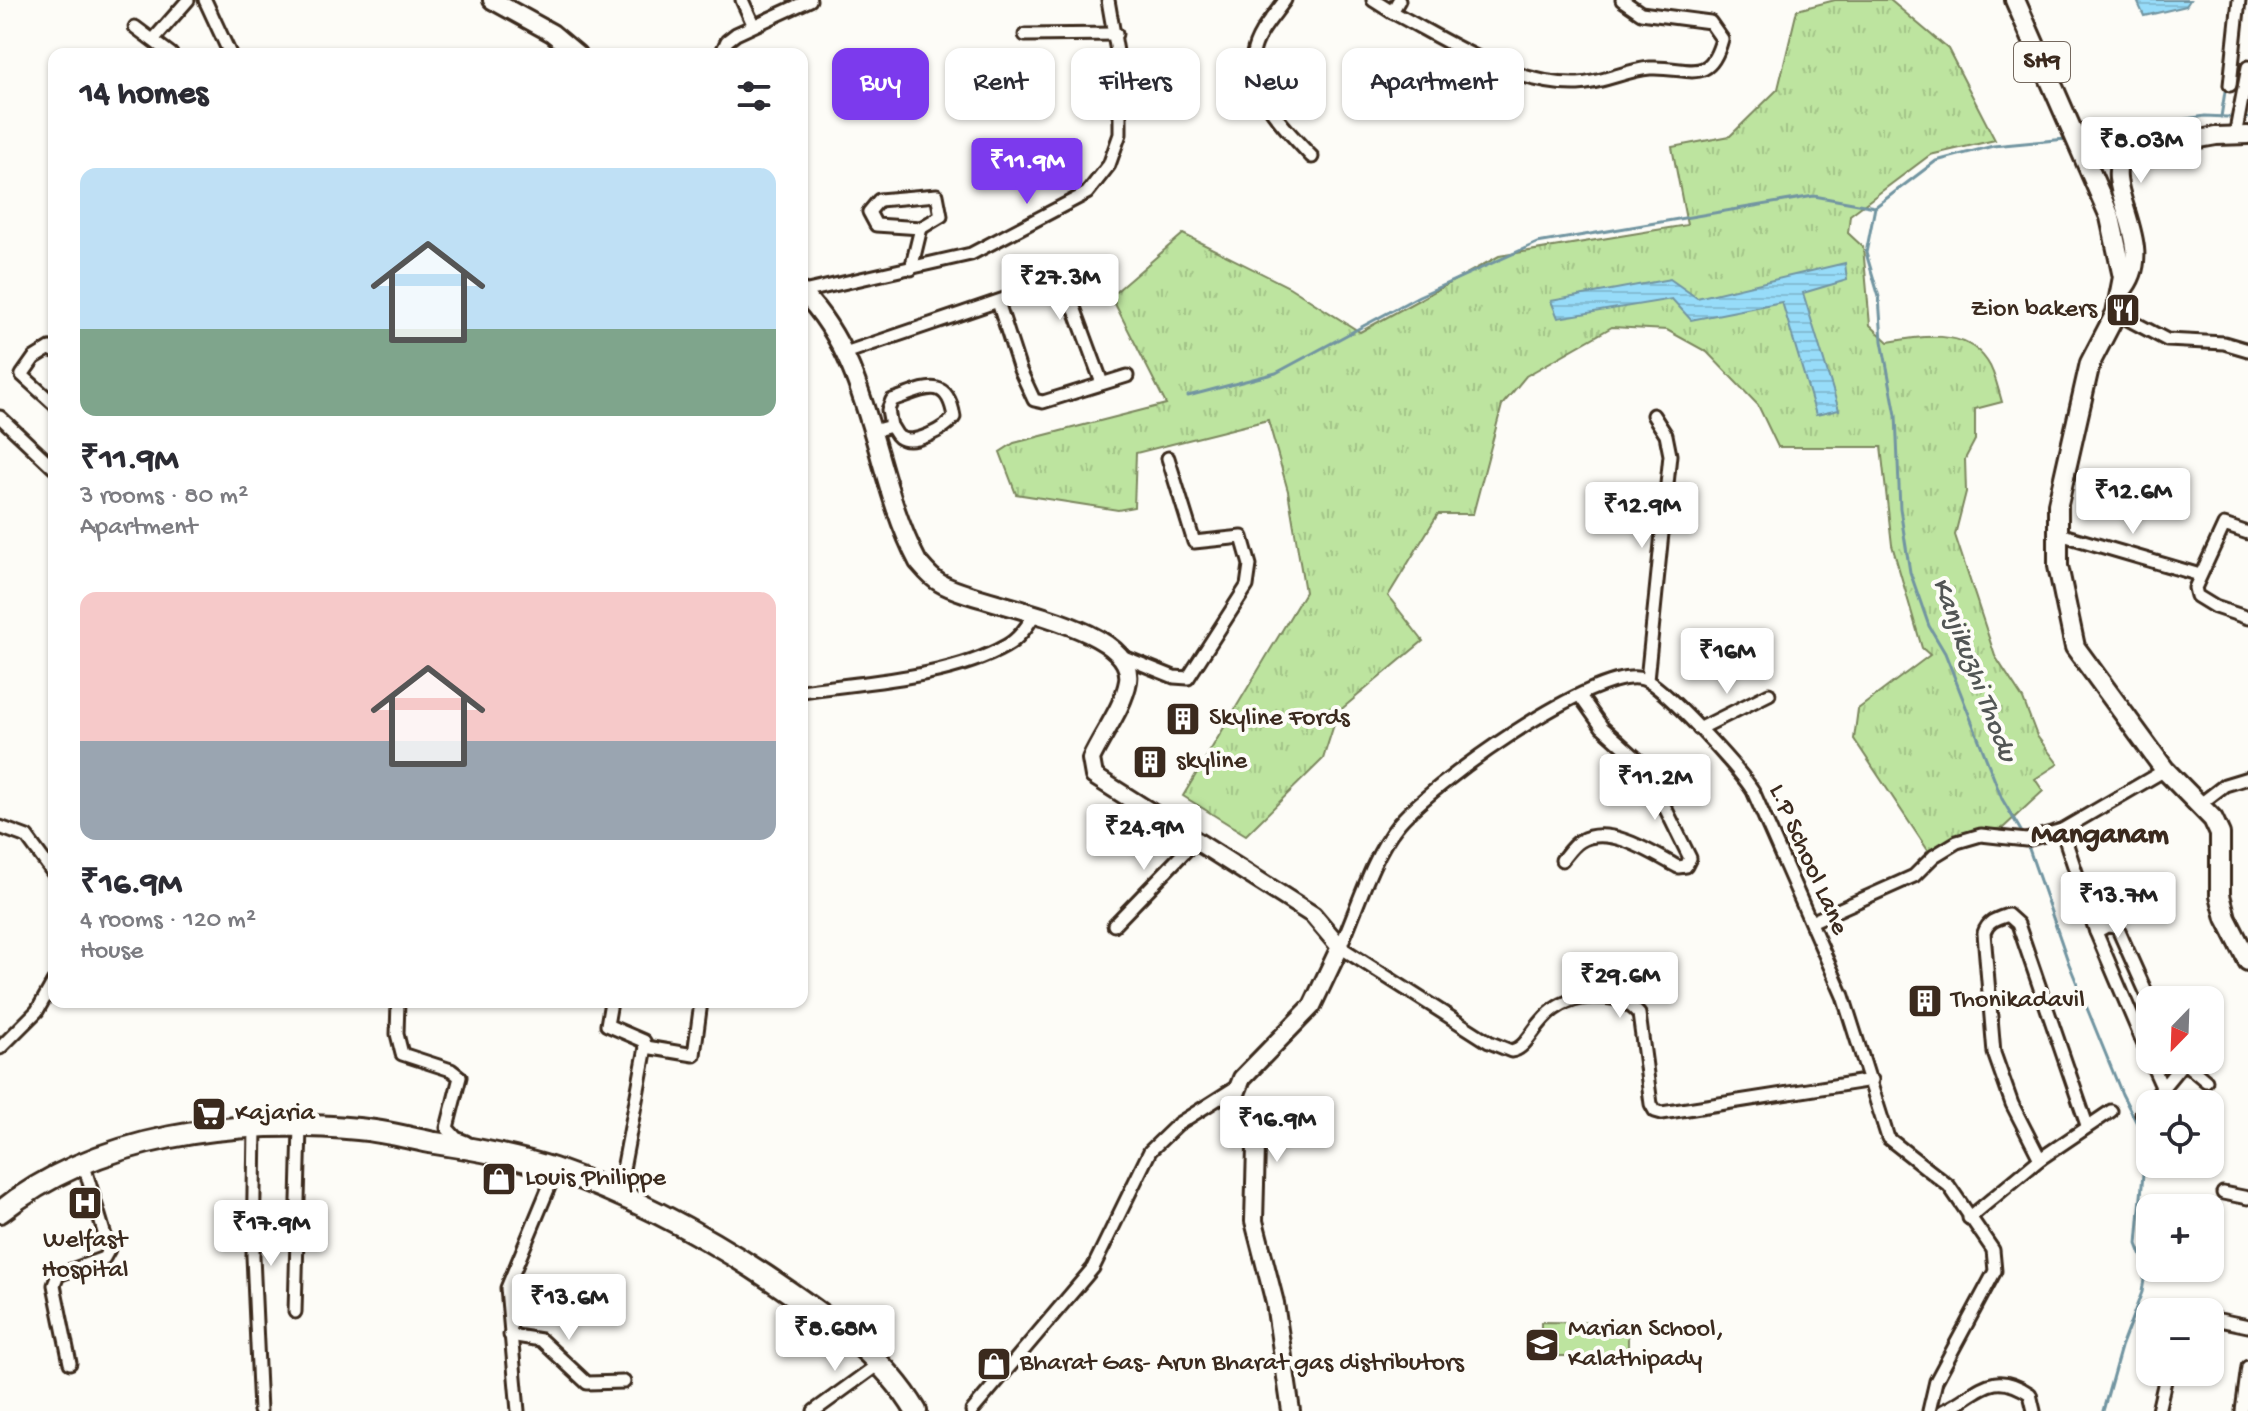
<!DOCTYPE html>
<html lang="en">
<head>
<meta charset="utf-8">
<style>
  body { margin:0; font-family:"Gochi Hand",sans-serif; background:#f7f7f7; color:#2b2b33; height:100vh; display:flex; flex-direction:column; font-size:30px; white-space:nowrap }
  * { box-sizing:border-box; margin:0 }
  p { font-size:26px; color:#7c7c81 }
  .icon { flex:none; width:44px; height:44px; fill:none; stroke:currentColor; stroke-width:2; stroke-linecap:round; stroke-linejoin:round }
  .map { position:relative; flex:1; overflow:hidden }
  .sheet { position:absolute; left:48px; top:48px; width:760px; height:960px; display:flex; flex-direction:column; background:#fff; border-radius:16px; box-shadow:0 2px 6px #0004 }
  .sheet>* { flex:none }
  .top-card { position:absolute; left:832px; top:48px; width:760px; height:72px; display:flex; gap:16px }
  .needle { width:52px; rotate:203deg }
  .controls { position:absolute; left:2136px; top:986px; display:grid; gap:16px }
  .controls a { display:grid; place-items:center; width:88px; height:88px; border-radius:16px; background:#fff; box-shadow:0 2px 6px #0004; font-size:40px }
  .price { position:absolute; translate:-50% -68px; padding:0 18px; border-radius:8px; background:#fff; color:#222; font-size:26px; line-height:52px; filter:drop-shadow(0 2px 4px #0008) }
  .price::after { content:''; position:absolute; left:50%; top:48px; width:24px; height:18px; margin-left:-12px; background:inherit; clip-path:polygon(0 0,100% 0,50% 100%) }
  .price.current { background:#7c3aed; color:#fff }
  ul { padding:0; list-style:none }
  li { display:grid; align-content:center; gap:16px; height:424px; padding:0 32px }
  li span { display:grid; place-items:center; height:248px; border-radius:16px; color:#555 }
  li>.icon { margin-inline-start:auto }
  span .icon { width:144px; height:144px; fill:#fffc; stroke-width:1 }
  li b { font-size:34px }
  h2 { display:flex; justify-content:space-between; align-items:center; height:96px; padding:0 32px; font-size:34px }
  .chip { padding:0 28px; border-radius:16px; background:#fff; box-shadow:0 2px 6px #0004; font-size:28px; line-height:72px }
  .chip.current { background:#7c3aed; color:#fff }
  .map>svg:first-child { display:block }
  .grass { fill:url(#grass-tufts); stroke:#7c875e; stroke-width:2 }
  .pitch { fill:#bde49f; stroke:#7c875e; stroke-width:2 }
  .water { fill:url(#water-rules); stroke:#7295a1; stroke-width:2 }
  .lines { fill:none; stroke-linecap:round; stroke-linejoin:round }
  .stream { stroke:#7295a1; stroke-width:3 }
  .street-casing { stroke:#3b2a1e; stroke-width:17 }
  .secondary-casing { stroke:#3b2a1e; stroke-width:22 }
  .primary-casing { stroke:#3b2a1e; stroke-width:24 }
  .highway-casing { stroke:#3b2a1e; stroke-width:26 }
  .street { stroke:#fdfcf7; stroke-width:11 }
  .secondary { stroke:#fdfcf7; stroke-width:16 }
  .primary { stroke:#fdfcf7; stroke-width:18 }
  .highway { stroke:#fdfcf7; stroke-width:20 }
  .labels { text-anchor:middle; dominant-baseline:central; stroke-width:8; stroke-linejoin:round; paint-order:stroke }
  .shield { fill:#fdfcf7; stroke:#75695f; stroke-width:2 }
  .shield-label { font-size:24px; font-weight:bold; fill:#3b2a1e }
  .poi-label { font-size:26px; fill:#3b2a1e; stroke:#fdfcf7; text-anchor:start }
  .street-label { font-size:26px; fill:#3b2a1e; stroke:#fdfcf7 }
  .water-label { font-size:28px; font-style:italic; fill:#525655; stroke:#fdfcf7 }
  .quarter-label { font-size:30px; font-weight:bold; fill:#3b2a1e; stroke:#fdfcf7 }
</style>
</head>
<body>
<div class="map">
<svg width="2248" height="1411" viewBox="0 0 2248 1411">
  <defs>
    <pattern id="grass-tufts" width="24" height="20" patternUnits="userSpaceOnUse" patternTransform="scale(2)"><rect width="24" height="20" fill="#bde49f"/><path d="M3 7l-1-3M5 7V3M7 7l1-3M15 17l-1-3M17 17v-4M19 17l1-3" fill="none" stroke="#a3c488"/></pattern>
    <pattern id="water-rules" width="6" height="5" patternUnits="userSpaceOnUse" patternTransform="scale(2)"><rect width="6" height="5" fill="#97dcf9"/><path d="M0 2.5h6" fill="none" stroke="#83bdd5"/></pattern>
  </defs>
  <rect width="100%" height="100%" fill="#fdfcf7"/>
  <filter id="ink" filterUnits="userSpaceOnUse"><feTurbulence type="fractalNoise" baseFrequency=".0125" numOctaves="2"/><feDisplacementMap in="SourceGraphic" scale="16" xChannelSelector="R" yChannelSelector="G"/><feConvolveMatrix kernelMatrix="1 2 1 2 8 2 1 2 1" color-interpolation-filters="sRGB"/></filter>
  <g filter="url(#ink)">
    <path class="grass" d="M 1835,0 L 1890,0 L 1948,49 L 1995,140 L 1930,155 L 1850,215 L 1848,233 L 1863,247 L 1870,325 L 1888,342 C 1920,336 1965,328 1987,361 C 1995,372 1998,389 2002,402 L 1975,409 L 1975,440 L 1965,459 L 1966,492 L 1955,535 L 1995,656 L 2023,699 L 2037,736 L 2058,764 L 2035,779 L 2043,791 L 2003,828 L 1964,835 L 1929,852 L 1854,739 L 1858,709 L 1930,655 L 1922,648 L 1892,545 L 1881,447 L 1778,447 L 1758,405 L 1707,352 L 1667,330 L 1612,327 L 1526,376 L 1502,405 L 1473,514 L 1438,514 L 1388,596 L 1423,641 L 1338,712 L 1323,759 L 1246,835 L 1183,796 L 1305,592 L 1288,491 L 1268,420 L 1136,453 L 1134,507 L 1118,510 L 1016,494 L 1000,452 L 1014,443 L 1166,404 L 1111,296 L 1183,234 L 1289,287 L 1360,332 L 1499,256 L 1687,225 L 1672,147 L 1730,136 L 1778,89 L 1797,10 Z"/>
    <polygon class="pitch" points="1541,1322 1628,1323 1628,1356 1541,1356"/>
    <g class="water">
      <polygon points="2145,0 2190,0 2186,6 2144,16 2138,3"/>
      <polygon points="1845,263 1847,280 1803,293 1839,410 1816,415 1782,302 1691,320 1672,299 1558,318 1551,301 1670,279 1697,298"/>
    </g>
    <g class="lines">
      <g class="stream">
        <polyline points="2221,117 2226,85"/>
        <polyline points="2082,136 2205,116 2248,118"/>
        <polyline points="1188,396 1276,373 1419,296 1537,243 1814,196 1875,207"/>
        <polyline points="2024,836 2002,799 1945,653 1929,626 1910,572 1900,509 1896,415 1882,341 1879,297 1866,253 1875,207 1936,161 1993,146 2066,139"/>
        <polyline points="2027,843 2069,964 2122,1094 2141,1131 2145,1150 2137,1244 2146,1267 2142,1292 2121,1347 2103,1411"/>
      </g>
      <g class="street-casing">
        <g id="street">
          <polyline points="205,0 230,54"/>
          <polyline points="742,0 753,24"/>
          <path d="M 1285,0 C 1274,16 1256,34 1253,54 C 1248,92 1288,132 1312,157"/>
          <polyline points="1373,0 1392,12 1399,0"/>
          <path d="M 1392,12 C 1448,41 1513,86 1578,84 C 1603,83 1626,70 1650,68 C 1688,66 1709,87 1722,39 L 1710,22 L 1641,13 L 1622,0"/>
          <polyline points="135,27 171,54"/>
          <polyline points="1025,35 1116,34"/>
          <polyline points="153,40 188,0"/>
          <polyline points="721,54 727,41 736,34 810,0"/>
          <polyline points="2230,85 2239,0"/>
          <polyline points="2235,136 2248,67"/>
          <polygon points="937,195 941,216 921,228 876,225 869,212 879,200"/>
          <polyline points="911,269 921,228"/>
          <polyline points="803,292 971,254 1087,193 1109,165 1120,134 1120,69 1108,0"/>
          <polyline points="998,302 1020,370 1034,400 1043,402 1127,376"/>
          <polyline points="2116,313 2167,340 2224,343 2248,350"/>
          <polyline points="54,351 50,348 34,358 22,375 54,404"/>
          <polyline points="845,353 1057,281 1075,310 1102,383"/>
          <polyline points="0,417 54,468"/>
          <path d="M 873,431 L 891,426 L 888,410 L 892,400 C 923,390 947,373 954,417 C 947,428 913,447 899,437 C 895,434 894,429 891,426"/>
          <polyline points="2056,533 2200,575"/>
          <polyline points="2248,533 2224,525 2195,588 2197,596 2215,607 2248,618"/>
          <polyline points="1119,655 1174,677 1188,678 1247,586 1250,565 1242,537 1194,542 1168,458"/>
          <polyline points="1647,680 1670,455 1666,435 1653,415"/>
          <path d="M 802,691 C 865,682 950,678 1006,646 C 1019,639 1027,626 1035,614"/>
          <polyline points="1699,729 1769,694"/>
          <polyline points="2199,805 2225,785 2248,778"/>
          <polyline points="0,827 27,837 54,874"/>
          <polyline points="2062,830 2096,932 2150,1059"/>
          <path d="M 1562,860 C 1567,854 1573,845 1580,841 C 1609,824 1652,853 1678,867 L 1686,866 L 1690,858 L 1644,765 L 1602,727 L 1580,696"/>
          <polyline points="1811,922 1914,876 1934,856 1957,842 1981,835 2026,840 2062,830 2165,770"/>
          <polyline points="1114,925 1195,841"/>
          <polyline points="2096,932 2107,926 2117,927 2150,1001"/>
          <polyline points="398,1002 397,1034 402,1054 451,1070 460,1077 447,1128 456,1138 466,1142"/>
          <polyline points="611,1002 607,1025 644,1041 646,1047 618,1196"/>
          <polyline points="646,1047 694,1055 701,1002"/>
          <polyline points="0,1048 37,1011 54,981"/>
          <polyline points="2150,1060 2163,1089"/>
          <polyline points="2181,1060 2206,1081"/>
          <path d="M 1872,1080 L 1662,1113 L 1655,1111 L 1651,1104 L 1639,1014 C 1626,999 1614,997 1594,997 C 1536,998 1534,1049 1511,1051 L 1489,1042 L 1340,947 C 1357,909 1372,857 1397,826 C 1426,788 1597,664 1643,679 C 1663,685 1740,770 1753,791 L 1843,996 L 1888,1138 L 1949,1186 L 1993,1250 L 1995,1271 L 1936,1381 L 1929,1411"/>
          <polyline points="2142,1113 2183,1063"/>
          <polyline points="255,1127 253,1256 260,1411"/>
          <path d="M 2040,1159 L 2012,1104 L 1994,1053 L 1984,933 C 1988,921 1996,919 2008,915 L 2018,924 L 2087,1125"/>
          <polyline points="2223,1193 2248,1198"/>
          <polyline points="1969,1218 2040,1159 2111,1111"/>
          <polyline points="295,1312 300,1126"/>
          <polyline points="2210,1318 2248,1326"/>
          <polyline points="510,1335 541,1340 587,1383 624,1382"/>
          <polyline points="70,1363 54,1285 58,1275 104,1258 109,1249 83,1162"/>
          <polyline points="518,1411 507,1288 556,1170"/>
          <polyline points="814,1411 880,1363"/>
          <polyline points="972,1411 1093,1268 1150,1151 1178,1124 1238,1086"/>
          <path d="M 1943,1411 C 1978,1395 1990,1367 2030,1394 L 2034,1411"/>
          <polyline points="2158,1411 2167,1372"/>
          <polyline points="2242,1411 2248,1367"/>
        </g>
      </g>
      <g class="secondary-casing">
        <g id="secondary">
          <polyline points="492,0 552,33 577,54"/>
          <path d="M 2122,291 C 2162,246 2097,185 2125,152 L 2216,136 L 2248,135"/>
          <path d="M 802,292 C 874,365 872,475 918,562 C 924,569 931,578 940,583 C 975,605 1137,624 1128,681 C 1124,706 1102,735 1091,759 L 1094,776 L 1313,915 L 1340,947 L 1312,1006 L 1242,1078 L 1235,1096 L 1256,1147 L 1254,1221 L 1275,1303 L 1291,1411"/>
        </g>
      </g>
      <g class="primary-casing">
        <polyline id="primary" points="2015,0 2110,217 2123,277 2116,313 2090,363 2058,504 2058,566 2075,647 2165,770 2213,819 2220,834 2220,895 2226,918 2248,961"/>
      </g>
      <g class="highway-casing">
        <path id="highway" d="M 0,1212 C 98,1134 236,1118 358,1129 C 384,1131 409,1138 435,1143 C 475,1149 515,1156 554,1169 C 638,1198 716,1241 789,1292 C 838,1326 885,1359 916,1411"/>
      </g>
      <use href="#street" class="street"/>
      <use href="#secondary" class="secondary"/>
      <use href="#primary" class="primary"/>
      <use href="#highway" class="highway"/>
    </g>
  </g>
  <defs>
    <g id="restaurant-square" transform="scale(1.8)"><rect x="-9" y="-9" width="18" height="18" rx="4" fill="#3b2a1e" stroke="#fdfcf7"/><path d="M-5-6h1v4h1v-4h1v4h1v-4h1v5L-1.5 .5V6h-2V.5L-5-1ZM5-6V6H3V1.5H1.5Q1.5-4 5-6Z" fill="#fff"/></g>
    <g id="building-square" transform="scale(1.8)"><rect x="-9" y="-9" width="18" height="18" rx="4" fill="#3b2a1e" stroke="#fdfcf7"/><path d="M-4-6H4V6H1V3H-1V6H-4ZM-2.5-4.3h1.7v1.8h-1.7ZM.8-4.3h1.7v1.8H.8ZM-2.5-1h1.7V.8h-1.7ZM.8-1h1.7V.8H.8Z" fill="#fff"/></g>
    <g id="supermarket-square" transform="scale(1.8)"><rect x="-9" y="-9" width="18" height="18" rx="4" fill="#3b2a1e" stroke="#fdfcf7"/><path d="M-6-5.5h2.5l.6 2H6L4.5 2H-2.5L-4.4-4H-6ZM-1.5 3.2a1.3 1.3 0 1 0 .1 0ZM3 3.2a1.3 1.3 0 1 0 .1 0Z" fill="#fff"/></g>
    <g id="shop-square" transform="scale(1.8)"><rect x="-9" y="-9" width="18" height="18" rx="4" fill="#3b2a1e" stroke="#fdfcf7"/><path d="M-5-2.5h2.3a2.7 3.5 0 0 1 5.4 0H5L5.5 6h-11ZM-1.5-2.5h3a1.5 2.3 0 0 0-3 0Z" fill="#fff"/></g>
    <g id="hospital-square" transform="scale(1.8)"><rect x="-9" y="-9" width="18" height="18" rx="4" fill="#3b2a1e" stroke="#fdfcf7"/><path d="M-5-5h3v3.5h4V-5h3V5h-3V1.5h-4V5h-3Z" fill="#fff"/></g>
    <g id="school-square" transform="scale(1.8)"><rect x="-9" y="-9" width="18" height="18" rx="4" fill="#3b2a1e" stroke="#fdfcf7"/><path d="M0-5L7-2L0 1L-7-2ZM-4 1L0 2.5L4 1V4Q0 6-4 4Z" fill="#fff"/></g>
  </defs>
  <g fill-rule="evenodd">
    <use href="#restaurant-square" x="2123" y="310"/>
    <use href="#building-square" x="1183" y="719"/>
    <use href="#building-square" x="1150" y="762"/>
    <use href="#building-square" x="1925" y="1001"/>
    <use href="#supermarket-square" x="209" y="1114"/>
    <use href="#shop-square" x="499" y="1179"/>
    <use href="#hospital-square" x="85" y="1203"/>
    <use href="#school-square" x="1542" y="1345"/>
    <use href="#shop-square" x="994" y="1364"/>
  </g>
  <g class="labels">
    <rect class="shield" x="2014" y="42" width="56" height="40" rx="6"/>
    <g class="shield-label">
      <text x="2042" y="62">SH9</text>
    </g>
    <g class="poi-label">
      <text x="2097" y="310" text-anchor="end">Zion bakers</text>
      <text x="1209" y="719">Skyline Fords</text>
      <text x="1176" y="762">skyline</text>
      <text x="1951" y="1001">Thonikadavil</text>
      <text x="235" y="1114">Kajaria</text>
      <text x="525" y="1179">Louis Philippe</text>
      <text x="85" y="1241" text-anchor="middle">Welfast<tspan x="85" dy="30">Hospital</tspan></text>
      <text x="1568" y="1330">Marian School,<tspan x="1568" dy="30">Kalathipady</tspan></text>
      <text x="1020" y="1364">Bharat Gas- Arun Bharat gas distributors</text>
    </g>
    <g class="street-label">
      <text transform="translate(1807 860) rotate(66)">L.P School Lane</text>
    </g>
    <g class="water-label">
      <text transform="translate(1973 670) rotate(69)">Kanjikuzhi Thodu</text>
    </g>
    <g class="quarter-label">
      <text x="2100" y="836">Manganam</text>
    </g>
  </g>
</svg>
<div class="controls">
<a><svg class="needle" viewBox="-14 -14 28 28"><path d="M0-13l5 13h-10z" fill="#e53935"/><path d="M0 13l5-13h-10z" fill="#7c7c81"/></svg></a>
<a><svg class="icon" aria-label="locate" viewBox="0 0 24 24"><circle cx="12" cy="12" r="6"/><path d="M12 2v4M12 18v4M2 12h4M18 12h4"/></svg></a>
<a>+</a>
<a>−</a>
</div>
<b class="price" style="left:2141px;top:185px">₹8.03M</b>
<b class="price current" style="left:1027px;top:206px">₹11.9M</b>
<b class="price" style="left:1060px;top:322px">₹27.3M</b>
<b class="price" style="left:2133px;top:536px">₹12.6M</b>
<b class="price" style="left:1642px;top:550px">₹12.9M</b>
<b class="price" style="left:1727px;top:696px">₹16M</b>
<b class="price" style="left:1655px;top:822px">₹11.2M</b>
<b class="price" style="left:1144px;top:872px">₹24.9M</b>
<b class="price" style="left:2118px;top:940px">₹13.7M</b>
<b class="price" style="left:1620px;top:1020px">₹29.6M</b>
<b class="price" style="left:1277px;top:1164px">₹16.9M</b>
<b class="price" style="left:271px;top:1268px">₹17.9M</b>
<b class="price" style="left:569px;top:1342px">₹13.6M</b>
<b class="price" style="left:835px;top:1373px">₹8.68M</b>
<div class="top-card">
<a class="chip current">Buy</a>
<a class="chip">Rent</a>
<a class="chip">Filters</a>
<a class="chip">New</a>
<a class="chip">Apartment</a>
</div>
<section class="sheet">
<h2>14 homes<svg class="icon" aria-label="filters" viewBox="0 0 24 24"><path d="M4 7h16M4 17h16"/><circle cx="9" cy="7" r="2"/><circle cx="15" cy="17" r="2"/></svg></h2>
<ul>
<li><span style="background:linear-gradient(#bfe0f5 65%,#7fa58c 0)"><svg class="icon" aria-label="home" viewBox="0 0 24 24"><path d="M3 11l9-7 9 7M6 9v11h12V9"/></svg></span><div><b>₹11.9M</b><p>3 rooms · 80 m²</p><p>Apartment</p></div></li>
<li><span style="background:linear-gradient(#f6c9c9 60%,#9aa5b1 0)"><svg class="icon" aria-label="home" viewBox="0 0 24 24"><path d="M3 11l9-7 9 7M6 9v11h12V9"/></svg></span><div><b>₹16.9M</b><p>4 rooms · 120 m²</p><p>House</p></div></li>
</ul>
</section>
</div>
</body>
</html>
